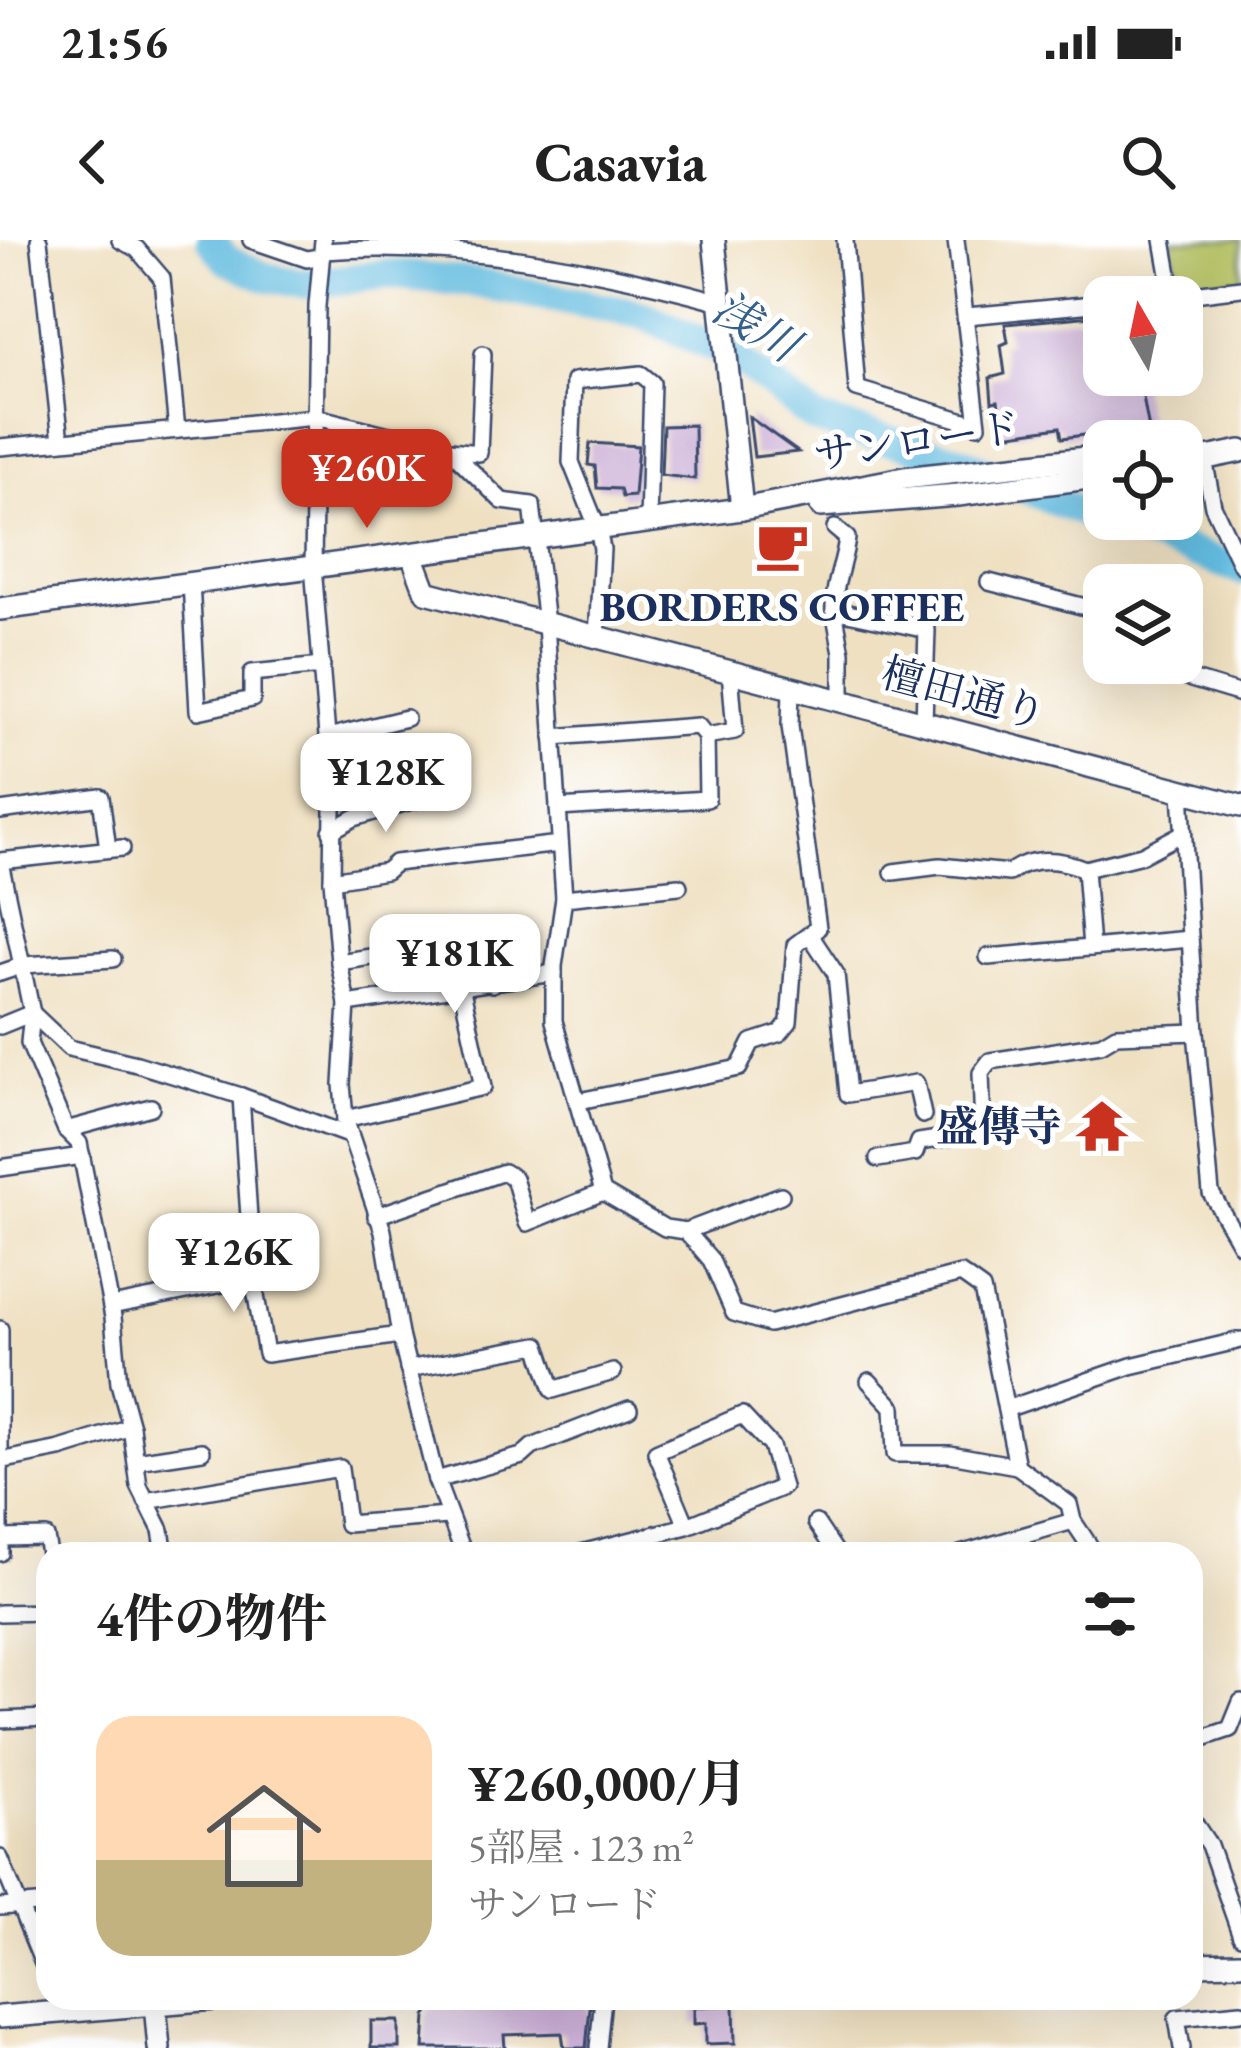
<!DOCTYPE html>
<html lang="ja">
<head>
<meta charset="utf-8">
<style>
  body { margin:0; font-family:"EB Garamond","Noto Serif JP",serif; background:#f2f2f2; color:#222; height:100vh; display:flex; flex-direction:column; font-size:45px; white-space:nowrap }
  * { box-sizing:border-box; margin:0 }
  p { font-size:39px; color:#767676 }
  .icon { flex:none; width:66px; height:66px; fill:none; stroke:currentColor; stroke-width:2; stroke-linecap:round; stroke-linejoin:round }
  .map { position:relative; flex:1; overflow:hidden }
  .side { position:absolute; left:36px; top:1302px; width:1167px; height:468px; display:flex; flex-direction:column; background:#fff; border-radius:36px; box-shadow:0 12px 48px #0002 }
  .side>* { flex:none }
  .needle { width:78px; rotate:351deg }
  .tools { position:absolute; left:1083px; top:36px; display:grid; gap:24px }
  .tools a { display:grid; place-items:center; width:120px; height:120px; border-radius:24px; background:#fff; box-shadow:0 12px 48px #0002; font-size:60px }
  .price { position:absolute; translate:-50% -102px; padding:0 27px; border-radius:24px; background:#fff; color:#222; font-size:39px; line-height:78px; filter:drop-shadow(0 3px 6px #0008) }
  .price::after { content:''; position:absolute; left:50%; top:72px; width:36px; height:27px; margin-left:-18px; background:inherit; clip-path:polygon(0 0,100% 0,50% 100%) }
  .price.active { background:#c8321e; color:#fff }
  ul { padding:0; list-style:none }
  li { display:flex; align-items:center; gap:36px; height:300px; padding:0 60px }
  li+li { border-top:3px solid #e0e0e0 }
  li span { display:grid; place-items:center; flex:none; width:336px; height:240px; border-radius:36px; color:#555 }
  li>.icon { margin-inline-start:auto }
  span .icon { width:144px; height:144px; fill:#fffc; stroke-width:1 }
  li b { font-size:51px }
  h2 { display:flex; justify-content:space-between; align-items:center; height:144px; padding:0 60px; font-size:51px }
  .status { display:flex; justify-content:space-between; align-items:center; height:84px; padding:0 60px; background:#fff; direction:ltr }
  .status svg { height:33px; fill:currentColor }
  header { display:flex; justify-content:space-between; align-items:center; height:156px; padding:0 60px; background:#fff; font-size:54px; font-weight:800 }
  .map>svg:first-child { display:block }
  .green { fill:#b1bd5f; stroke:#66765e; stroke-width:3 }
  .lines { fill:none; stroke-linecap:round; stroke-linejoin:round }
  .river { stroke:#62bbdf; stroke-width:30 }
  .building { fill:#c7a9d4 }
  .street-casing { stroke:#3b4a6d; stroke-width:20 }
  .secondary-casing { stroke:#3b4a6d; stroke-width:26 }
  .street { stroke:#fff; stroke-width:15 }
  .secondary { stroke:#fff; stroke-width:21 }
  .labels { text-anchor:middle; dominant-baseline:central; stroke-width:10; stroke-linejoin:round; paint-order:stroke }
  .street-label { font-size:42px; fill:#1b2f5e; stroke:#fff }
  .poi-label { font-size:42px; font-weight:bold; fill:#1b2f5e; stroke:#fff }
  .water-label { font-size:45px; font-style:italic; fill:#34608b; stroke:#fff }
</style>
</head>
<body>
<div class="status"><b>21:56</b><svg viewBox="0 0 49 12"><path d="M0 12V9h3v3zM5 12V6h3v6zM10 12V3h3v9zM15 12V0h3v12zM26 1h20v11H26zM47 4h2v5h-2z"/></svg></div>
<header><svg class="icon" aria-label="back" viewBox="0 0 24 24"><path d="M15 5l-7 7 7 7"/></svg>Casavia<svg class="icon" aria-label="search" viewBox="0 0 24 24"><circle cx="10" cy="10" r="6"/><path d="M15 15l6 6"/></svg></header>
<div class="map">
<svg width="1241" height="1808" viewBox="0 0 1241 1808">
  <rect width="100%" height="100%" fill="#fff"/>
  <filter id="ink" filterUnits="userSpaceOnUse"><feTurbulence type="fractalNoise" baseFrequency=".00833" numOctaves="2"/><feDisplacementMap in="SourceGraphic" scale="24" xChannelSelector="R" yChannelSelector="G"/><feConvolveMatrix kernelMatrix="1 2 1 2 8 2 1 2 1" color-interpolation-filters="sRGB"/></filter>
  <filter id="wash" filterUnits="userSpaceOnUse"><feTurbulence type="fractalNoise" baseFrequency=".004" numOctaves="4" result="noise"/><feDisplacementMap in="SourceGraphic" scale="48" xChannelSelector="R" yChannelSelector="G"/><feGaussianBlur stdDeviation="2.7" result="paint"/><feColorMatrix in="noise" values="0 0 0 0 0 0 0 0 0 0 0 0 0 0 0 0 0 1.4 0 .05"/><feComposite in="paint" operator="in"/></filter>
  <g filter="url(#wash)">
    <rect width="100%" height="100%" fill="#efe0c1"/>
    <polygon class="green" points="1171,0 1241,0 1241,38 1179,46"/>
    <g class="lines">
      <polyline class="river" points="211,0 227,20 266,37 304,44 388,34 470,42 641,74 736,118 816,180 958,219 1066,266 1241,330"/>
    </g>
    <g id="blocks">
      <g class="building">
        <polygon points="1104,75 1104,135 1139,135 1149,190 1115,198 1114,191 1062,198 1060,187 1004,195 998,161 992,162 990,138 1005,134 1001,105 1008,102 1005,84"/>
        <polygon points="749,177 798,212 754,217"/>
        <polygon points="694,185 695,239 661,235 663,186"/>
        <polygon points="590,203 638,206 634,256 622,257 620,249 597,248 595,226 588,225"/>
        <polygon points="501,1758 501,1762 591,1758 586,1808 564,1808 562,1793 504,1795 505,1808 424,1808 426,1777 436,1759"/>
        <polygon points="734,1765 735,1803 706,1804 706,1783 694,1784 694,1767"/>
        <rect x="371" y="1781" width="28" height="27"/>
      </g>
    </g>
  </g>
  <g filter="url(#ink)">
    <use href="#blocks" fill-opacity="0" stroke="#3b4a6d" stroke-width="3"/>
    <g class="lines">
      <g class="street-casing">
        <g id="street">
          <polyline points="39,0 61,201"/>
          <polyline points="120,0 137,9 162,38 177,190"/>
          <polyline points="251,0 307,19 322,16"/>
          <polyline points="323,0 317,66 313,326 333,569 332,640 339,722 347,764 342,844 345,879 383,991 400,1095 436,1240 464,1314"/>
          <polyline points="845,0 857,149 978,185 956,0"/>
          <polyline points="1163,0 1173,57"/>
          <path d="M 322,11 C 454,1 594,27 721,62"/>
          <polyline points="1170,57 1241,48"/>
          <polyline points="967,76 1104,63"/>
          <polyline points="0,207 316,177 450,210 502,261 532,265 546,384 564,658 554,726 554,781 603,952 665,988 686,991 711,1020 734,1073 769,1084 961,1034 982,1049 1017,1226 1069,1264 1073,1281 1095,1314"/>
          <polyline points="450,210 479,213 483,114"/>
          <polyline points="1204,219 1213,266 1241,325"/>
          <path d="M 835,288 L 847,298 C 844,324 833,344 834,370 L 927,390 L 924,482"/>
          <polyline points="191,342 198,471 252,459 252,433 322,426"/>
          <polyline points="989,342 1093,369 1104,377"/>
          <polyline points="834,370 842,413 842,460"/>
          <polyline points="597,397 602,309 598,289 571,222 574,141 641,134 652,143 648,282"/>
          <polyline points="1168,423 1191,439 1241,454"/>
          <polyline points="706,496 735,491 730,431"/>
          <polyline points="328,497 406,478"/>
          <polyline points="553,497 698,486 706,496 707,559 558,568"/>
          <polyline points="1181,552 1196,792 1211,953 1241,1005"/>
          <polyline points="0,571 101,557 108,609"/>
          <polyline points="331,591 354,578 425,557"/>
          <polyline points="0,621 122,608"/>
          <polyline points="0,622 32,773 29,803 66,890 79,903 113,1077 119,1143 131,1187 139,1246 161,1290 165,1314"/>
          <polyline points="1085,629 1142,615 1183,593"/>
          <path d="M 893,632 L 940,626 L 1009,633 C 1031,615 1061,619 1085,629 L 1091,708"/>
          <polyline points="332,640 386,631 395,623 560,604"/>
          <polyline points="564,658 679,646"/>
          <polyline points="810,695 836,734 848,854 916,843 923,875"/>
          <polyline points="988,717 1190,699"/>
          <polyline points="339,722 486,699 492,744"/>
          <polyline points="0,733 24,725 113,719"/>
          <polyline points="347,764 554,733"/>
          <polyline points="32,773 69,808 137,824 241,856 348,895"/>
          <polyline points="0,786 32,773"/>
          <polyline points="241,856 253,1038 266,1114 400,1095"/>
          <polyline points="579,861 739,828 752,802 780,793 789,782 795,705 818,688 790,486 791,448"/>
          <polyline points="345,879 483,847 462,750"/>
          <polyline points="66,890 151,867"/>
          <polyline points="878,919 915,913 919,902 983,892 981,833 990,821 1101,804 1116,795 1196,792"/>
          <polyline points="0,928 82,916"/>
          <polyline points="376,976 504,932 514,938 527,983 603,952"/>
          <polyline points="686,991 781,955"/>
          <polyline points="111,1066 253,1038"/>
          <polyline points="0,1089 0,1313"/>
          <polyline points="408,1129 538,1105 553,1150 613,1132"/>
          <polyline points="869,1141 893,1167 895,1214 950,1214 1017,1226"/>
          <polyline points="1006,1169 1131,1126 1241,1100"/>
          <polyline points="0,1221 60,1209 131,1187"/>
          <polyline points="136,1221 202,1211"/>
          <polyline points="436,1240 522,1216 532,1207 629,1169"/>
          <polyline points="146,1261 340,1228 347,1284 447,1276"/>
          <polyline points="816,1283 837,1314"/>
          <polyline points="1,1298 46,1297 49,1314"/>
          <polyline points="577,1314 687,1286 783,1247 771,1206 742,1175 656,1212 687,1286"/>
          <polyline points="960,1314 1073,1281"/>
          <polyline points="0,1373 48,1372"/>
          <polyline points="0,1480 48,1478"/>
          <polyline points="1191,1502 1230,1489 1241,1462"/>
          <polyline points="1191,1578 1209,1605 1241,1696"/>
          <polyline points="0,1618 48,1736"/>
          <polyline points="0,1667 48,1663"/>
          <polyline points="598,1808 603,1758"/>
          <polyline points="1182,1808 1177,1778 1241,1772"/>
        </g>
      </g>
      <g class="secondary-casing">
        <g id="secondary">
          <polyline points="714,0 742,269"/>
          <polyline points="1182,223 1241,211"/>
          <polyline points="821,266 958,255 1104,236"/>
          <polyline points="412,315 426,352 1241,566"/>
          <polyline points="0,369 742,269 904,238 1104,216"/>
          <polyline points="1191,1724 1241,1723"/>
          <polyline points="155,1764 159,1808"/>
          <polyline points="0,1777 227,1758"/>
        </g>
      </g>
      <use href="#street" class="street"/>
      <use href="#secondary" class="secondary"/>
    </g>
  </g>
  <defs>
    <g id="cafe-bare" transform="scale(4.14)"><path d="M-5.5-4.5H6V0H3Q3 3.5 0 3.5H-2.5Q-5.5 3.5-5.5 0ZM3-3.2v2h1.7v-2ZM-6 4.5H4V6H-6Z" fill="#c8321e" stroke="#fff" stroke-width="2.5" paint-order="stroke"/></g>
    <g id="temple-bare" transform="scale(4.14)"><path d="M0-6L5-2H3V0L6.5 2.5H4V6H1.5V3h-3V6H-4V2.5H-6.5L-3 0V-2H-5Z" fill="#c8321e" stroke="#fff" stroke-width="2.5" paint-order="stroke"/></g>
  </defs>
  <g fill-rule="evenodd">
    <use href="#cafe-bare" x="782" y="306"/>
    <use href="#temple-bare" x="1102" y="886"/>
  </g>
  <g class="labels">
    <g class="street-label">
      <text transform="translate(917 201) rotate(-8)">サンロード</text>
      <text transform="translate(964 453) rotate(15)">檀田通り</text>
    </g>
    <g class="poi-label">
      <text x="782" y="366">BORDERS COFFEE</text>
      <text x="1062" y="886" text-anchor="end">盛傳寺</text>
    </g>
    <g class="water-label">
      <text transform="translate(756 86) rotate(31)">浅川</text>
    </g>
  </g>
</svg>
<div class="tools">
<a><svg class="needle" viewBox="-14 -14 28 28"><path d="M0-13l5 13h-10z" fill="#e53935"/><path d="M0 13l5-13h-10z" fill="#767676"/></svg></a>
<a><svg class="icon" aria-label="locate" viewBox="0 0 24 24"><circle cx="12" cy="12" r="6"/><path d="M12 2v4M12 18v4M2 12h4M18 12h4"/></svg></a>
<a><svg class="icon" aria-label="layers" viewBox="0 0 24 24"><path d="M12 4l9 5-9 5-9-5zM3 14l9 5 9-5"/></svg></a>
</div>
<b class="price active" style="left:367px;top:291px">¥260K</b>
<b class="price" style="left:386px;top:595px">¥128K</b>
<b class="price" style="left:455px;top:776px">¥181K</b>
<b class="price" style="left:234px;top:1075px">¥126K</b>
<section class="side">
<h2>4件の物件<svg class="icon" aria-label="filters" viewBox="0 0 24 24"><path d="M4 7h16M4 17h16"/><circle cx="9" cy="7" r="2"/><circle cx="15" cy="17" r="2"/></svg></h2>
<ul>
<li><span style="background:linear-gradient(#ffd9b3 60%,#c2b280 0)"><svg class="icon" aria-label="home" viewBox="0 0 24 24"><path d="M3 11l9-7 9 7M6 9v11h12V9"/></svg></span><div><b>¥260,000/月</b><p>5部屋 · 123 m²</p><p>サンロード</p></div></li>
</ul>
</section>
</div>
</body>
</html>
